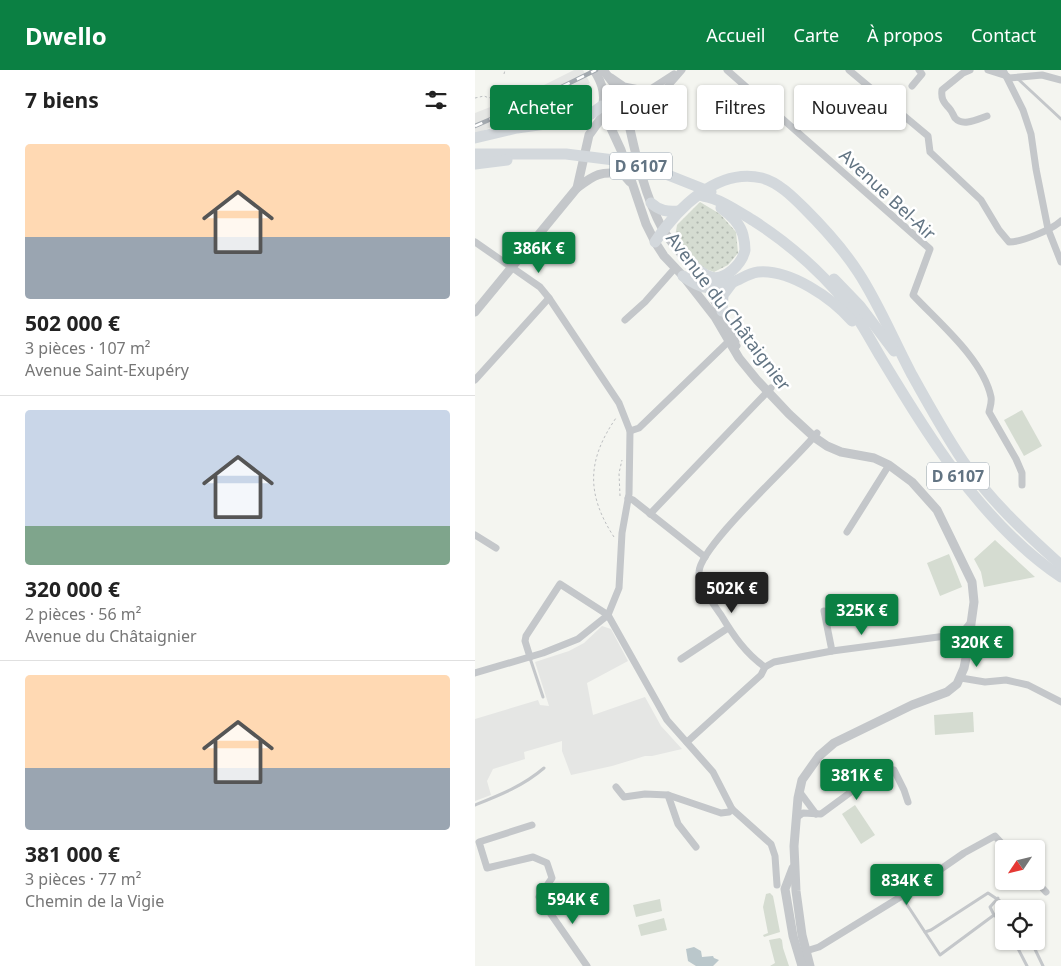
<!DOCTYPE html>
<html lang="fr">
<head>
<meta charset="utf-8">
<style>
  body { margin:0; font-family:"Noto Sans",sans-serif; background:#f6f6f6; color:#222; height:100vh; display:flex; flex-direction:column; font-size:19px; white-space:nowrap }
  * { box-sizing:border-box; margin:0 }
  p { font-size:16px; color:#767676 }
  .icon { flex:none; width:28px; height:28px; fill:none; stroke:currentColor; stroke-width:2; stroke-linecap:round; stroke-linejoin:round }
  .map { position:relative; flex:1; overflow:hidden }
  .panel { display:flex; flex-direction:column; background:#fff; width:475px }
  .panel>* { flex:none }
  .hud { position:absolute; left:15px; top:15px; width:475px; height:45px; display:flex; gap:10px }
  .needle { width:32px; rotate:235deg }
  .fabs { position:absolute; left:520px; top:770px; display:grid; gap:10px }
  .fabs a { display:grid; place-items:center; width:50px; height:50px; border-radius:5px; background:#fff; box-shadow:0 1px 4px #0004; font-size:25px }
  .price { position:absolute; translate:-50% -42px; padding:0 11px; border-radius:5px; background:#0b8043; color:#fff; font-size:16px; line-height:32px; filter:drop-shadow(0 1px 2px #0008) }
  .price::after { content:''; position:absolute; left:50%; top:30px; width:15px; height:11px; margin-left:-8px; background:inherit; clip-path:polygon(0 0,100% 0,50% 100%) }
  .price.current { background:#222; color:#fff }
  ul { padding:0; list-style:none }
  li { display:grid; align-content:center; gap:10px; height:265px; padding:0 25px }
  li+li { border-top:1px solid #e0e0e0 }
  li span { display:grid; place-items:center; height:155px; border-radius:5px; color:#555 }
  li>.icon { margin-inline-start:auto }
  span .icon { width:90px; height:90px; fill:#fffc; stroke-width:1 }
  li b { font-size:21px }
  h2 { display:flex; justify-content:space-between; align-items:center; height:60px; padding:0 25px; font-size:21px }
  .chip { padding:0 18px; border-radius:5px; background:#fff; box-shadow:0 1px 4px #0004; font-size:18px; line-height:45px }
  .chip.current { background:#0b8043; color:#fff }
  header { display:flex; align-items:center; gap:30px; box-sizing:border-box; height:70px; padding:0 25px; background:#0b8043; color:#fff }
  header strong { font-size:24px }
  nav { display:flex; gap:28px; margin-inline-start:auto; font-size:18px }
  main { display:flex; flex:1; min-height:0 }
  .map>svg:first-child { display:block }
  .built { fill:#e5e6e4 }
  .green { fill:#d5dcd1 }
  .garden { fill:url(#garden-dots) }
  .water { fill:#bac7cb }
  .lines { fill:none; stroke-linecap:round; stroke-linejoin:round }
  .path { stroke:#bdbfc1; stroke-width:1; stroke-dasharray:2.5 2.5; stroke-linecap:butt }
  .service { stroke:#c4c7ca; stroke-width:3 }
  .minor { stroke:#c4c7ca; stroke-width:7 }
  .tertiary { stroke:#c4c7ca; stroke-width:9 }
  .trunk { stroke:#d3d8dc; stroke-width:11 }
  .rail-casing { stroke:#a3a9af; stroke-width:4.5 }
  .rail { stroke:#fff; stroke-width:2.5; stroke-dasharray:8; stroke-linecap:butt }
  .labels { text-anchor:middle; dominant-baseline:central; stroke-width:5; stroke-linejoin:round; paint-order:stroke }
  .shield { fill:#fff; stroke:#919ea8; stroke-width:1 }
  .shield-label { font-size:16px; font-weight:bold; fill:#627483 }
  .street-label { font-size:18px; fill:#627483; stroke:#fff }
</style>
</head>
<body>
<header>
<strong>Dwello</strong>
<nav><a>Accueil</a><a>Carte</a><a>À propos</a><a>Contact</a></nav>
</header>
<main>
<section class="panel">
<h2>7 biens<svg class="icon" aria-label="filters" viewBox="0 0 24 24"><path d="M4 7h16M4 17h16"/><circle cx="9" cy="7" r="2"/><circle cx="15" cy="17" r="2"/></svg></h2>
<ul>
<li><span style="background:linear-gradient(#ffd9b3 60%,#9aa5b1 0)"><svg class="icon" aria-label="home" viewBox="0 0 24 24"><path d="M3 11l9-7 9 7M6 9v11h12V9"/></svg></span><div><b>502 000 €</b><p>3 pièces · 107 m²</p><p>Avenue Saint-Exupéry</p></div></li>
<li><span style="background:linear-gradient(#c9d6e8 75%,#7fa58c 0)"><svg class="icon" aria-label="home" viewBox="0 0 24 24"><path d="M3 11l9-7 9 7M6 9v11h12V9"/></svg></span><div><b>320 000 €</b><p>2 pièces · 56 m²</p><p>Avenue du Châtaignier</p></div></li>
<li><span style="background:linear-gradient(#ffd9b3 60%,#9aa5b1 0)"><svg class="icon" aria-label="home" viewBox="0 0 24 24"><path d="M3 11l9-7 9 7M6 9v11h12V9"/></svg></span><div><b>381 000 €</b><p>3 pièces · 77 m²</p><p>Chemin de la Vigie</p></div></li>
</ul>
</section>
<div class="map">
<svg width="586" height="896" viewBox="0 0 586 896">
  <defs>
    <pattern id="garden-dots" width="8" height="8" patternUnits="userSpaceOnUse" patternTransform="scale(1.25)"><rect width="8" height="8" fill="#d5dcd1"/><path d="M2 2h.1M6 6h.1" fill="none" stroke="#b0b7af" stroke-width="1.8" stroke-linecap="round"/></pattern>
  </defs>
  <rect width="100%" height="100%" fill="#f4f5f0"/>
  <g class="built">
    <polygon points="99,0 108,0 115,13 78,32 0,64 0,43 61,19"/>
    <polygon points="127,556 136,559 153,591 112,613 118,645 170,627 186,656 207,679 177,686 170,686 137,696 96,705 87,681 87,671 49,682 50,689 18,699 12,711 16,725 0,731 0,649 63,630 65,635 74,636 60,592 94,581 109,573"/>
  </g>
  <g class="green">
    <polygon points="547,340 567,376 549,386 529,350"/>
    <polygon points="520,470 560,507 509,517 506,502 499,489"/>
    <polygon points="474,484 487,517 465,526 452,493"/>
    <polygon points="498,642 499,662 460,665 459,645"/>
    <polygon points="380,735 400,765 386,774 367,744"/>
    <polygon points="295,823 298,826 305,862 289,867 288,865 293,863 288,837 291,824"/>
    <polygon points="185,829 187,841 161,847 158,835"/>
    <polygon points="189,848 192,860 166,866 163,855"/>
    <polygon points="305,868 307,870 308,878 314,896 295,896 300,893 294,870"/>
  </g>
  <polygon class="garden" points="225,132 245,144 261,162 263,183 253,195 239,202 228,198 200,167 202,155"/>
  <polygon class="water" points="219,877 226,881 227,887 238,886 239,888 244,890 238,896 221,896 213,891 211,879"/>
  <g class="lines">
    <g class="path">
      <polyline points="29,4 30,0"/>
      <polyline points="0,28 9,26 14,28 22,22"/>
      <polyline points="145,426 144,403 147,390"/>
      <path d="M 139,467 C 111,424 112,390 141,348"/>
    </g>
    <g class="service">
      <polyline points="543,9 586,49"/>
      <polyline points="55,588 68,627"/>
      <path d="M 0,735 C 25,725 48,716 69,698"/>
      <polyline points="427,827 465,885 519,845 529,853"/>
      <polyline points="519,845 515,837 523,828"/>
      <polyline points="450,862 456,860 513,823 537,839"/>
      <polyline points="539,871 552,896"/>
      <polyline points="556,871 568,896"/>
    </g>
    <g class="minor">
      <path d="M 252,0 L 455,179 L 438,225 C 463,252 508,289 516,327 C 517,332 515,337 514,342 L 541,389 L 547,403 L 547,415"/>
      <path d="M 374,0 L 453,66 L 455,82 L 506,130 L 524,160 L 534,172 C 547,172 576,160 586,151"/>
      <path d="M 495,0 L 488,3 L 467,20 C 466,28 468,32 474,38 C 477,41 478,45 480,48 C 488,57 503,49 512,46"/>
      <polyline points="513,0 532,6"/>
      <polyline points="528,0 548,40 556,64 561,99 573,159 586,192"/>
      <polyline points="136,7 149,16 174,21"/>
      <polyline points="534,8 567,5 586,10"/>
      <polyline points="437,16 447,4 444,0"/>
      <polyline points="150,28 168,24 199,4"/>
      <path d="M 154,48 C 176,35 191,19 207,0"/>
      <polyline points="0,172 65,217 74,228 144,333 155,361 154,424 147,463 144,518 133,545 103,569 68,583 0,603"/>
      <polyline points="150,250 170,232 200,198"/>
      <polyline points="0,310 74,228"/>
      <polyline points="155,361 164,358 254,271 262,276"/>
      <polyline points="153,428 158,430 230,487"/>
      <polyline points="175,444 296,318"/>
      <polyline points="372,462 414,395"/>
      <polyline points="0,465 21,478"/>
      <polyline points="349,541 357,581"/>
      <polyline points="55,587 50,571 51,566 85,514 133,545 192,650 238,702 257,739 296,774 300,786 302,815"/>
      <polyline points="206,589 253,558"/>
      <path d="M 290,597 C 271,584 258,565 246,545 C 239,535 223,514 224,502 C 225,475 322,389 342,363"/>
      <polyline points="486,608 510,612 531,610 553,615 586,632"/>
      <polyline points="212,672 286,605 290,597 299,592 357,581 486,564 496,552"/>
      <polyline points="141,717 149,727 170,724 193,725 246,743 254,742 257,739"/>
      <polyline points="324,721 341,744"/>
      <polyline points="193,725 203,754 221,777"/>
      <polyline points="321,748 328,743 346,744 403,702 412,699 419,700 429,720 433,732"/>
      <polyline points="57,755 4,772 12,798 58,787 72,793 77,808 64,827 112,896"/>
      <polyline points="561,811 571,822"/>
      <polyline points="331,881 344,877 427,826 489,783 520,766 532,779"/>
    </g>
    <g class="tertiary">
      <path d="M 119,0 C 126,11 130,21 128,34"/>
      <polyline points="128,0 143,19 147,27"/>
      <circle cx="141" cy="41" r="15"/>
      <path d="M 153,50 C 161,87 170,126 188,160 C 195,171 204,181 212,191"/>
      <polyline points="134,54 146,80 171,154 180,172 189,186 208,206 240,247 264,288 282,310 314,344 339,367 352,376 366,382 399,388 414,395 437,412 462,440 497,512 499,532 492,583 489,598 482,614 472,622 437,635 359,673 344,686 327,710 323,728 319,776 321,821 327,865 335,896"/>
      <path d="M 102,118 C 120,104 126,101 148,104 L 155,112"/>
      <polyline points="220,201 234,219 260,272"/>
      <polyline points="0,242 102,118 114,65 127,47"/>
      <polyline points="318,798 310,819 318,866 327,896"/>
    </g>
    <g class="trunk">
      <polyline points="0,68 42,58 106,49 116,44 127,36"/>
      <polyline points="0,84 91,84 139,90 188,103 236,122"/>
      <polyline points="0,94 32,90"/>
      <path d="M 228,126 C 246,129 264,142 279,151 C 315,174 348,204 375,237 C 386,252 395,269 405,286 C 428,324 452,364 479,400 C 509,440 544,479 586,507"/>
      <path d="M 176,133 C 185,141 192,142 204,141"/>
      <path d="M 180,172 C 202,139 242,97 287,108 C 303,112 318,127 330,139 C 349,158 368,179 383,202 C 404,234 418,269 436,303 C 452,332 469,363 488,391 C 515,430 550,463 586,495"/>
      <path d="M 208,186 C 216,193 226,205 236,207 C 250,211 267,194 270,180 C 270,176 269,169 268,165 C 265,153 256,145 246,138"/>
      <path d="M 208,206 C 226,219 237,222 258,212 C 266,209 274,203 283,202 C 315,199 357,228 377,251"/>
      <polyline points="359,209 385,236 419,281"/>
      <polyline points="247,241 248,225 257,213"/>
    </g>
    <g class="rail-casing">
      <polyline id="rail" points="0,56 60,30 121,0"/>
    </g>
    <use href="#rail" class="rail"/>
  </g>
  <g class="labels">
    <g class="shield">
      <rect x="135" y="82.5" width="62" height="27" rx="4"/>
      <rect x="452" y="392.5" width="62" height="27" rx="4"/>
    </g>
    <g class="shield-label">
      <text x="166" y="96">D 6107</text>
      <text x="483" y="406">D 6107</text>
    </g>
    <g class="street-label">
      <text transform="translate(413 124) rotate(43)">Avenue Bel-Air</text>
      <text transform="translate(254 241) rotate(53)">Avenue du Châtaignier</text>
    </g>
  </g>
</svg>
<div class="fabs">
<a><svg class="needle" viewBox="-14 -14 28 28"><path d="M0-13l5 13h-10z" fill="#e53935"/><path d="M0 13l5-13h-10z" fill="#767676"/></svg></a>
<a><svg class="icon" aria-label="locate" viewBox="0 0 24 24"><circle cx="12" cy="12" r="6"/><path d="M12 2v4M12 18v4M2 12h4M18 12h4"/></svg></a>
</div>
<b class="price" style="left:64px;top:204px">386K €</b>
<b class="price current" style="left:257px;top:544px">502K €</b>
<b class="price" style="left:387px;top:566px">325K €</b>
<b class="price" style="left:502px;top:598px">320K €</b>
<b class="price" style="left:382px;top:731px">381K €</b>
<b class="price" style="left:432px;top:836px">834K €</b>
<b class="price" style="left:98px;top:855px">594K €</b>
<div class="hud">
<a class="chip current">Acheter</a>
<a class="chip">Louer</a>
<a class="chip">Filtres</a>
<a class="chip">Nouveau</a>
</div>
</div>
</main>
</body>
</html>
